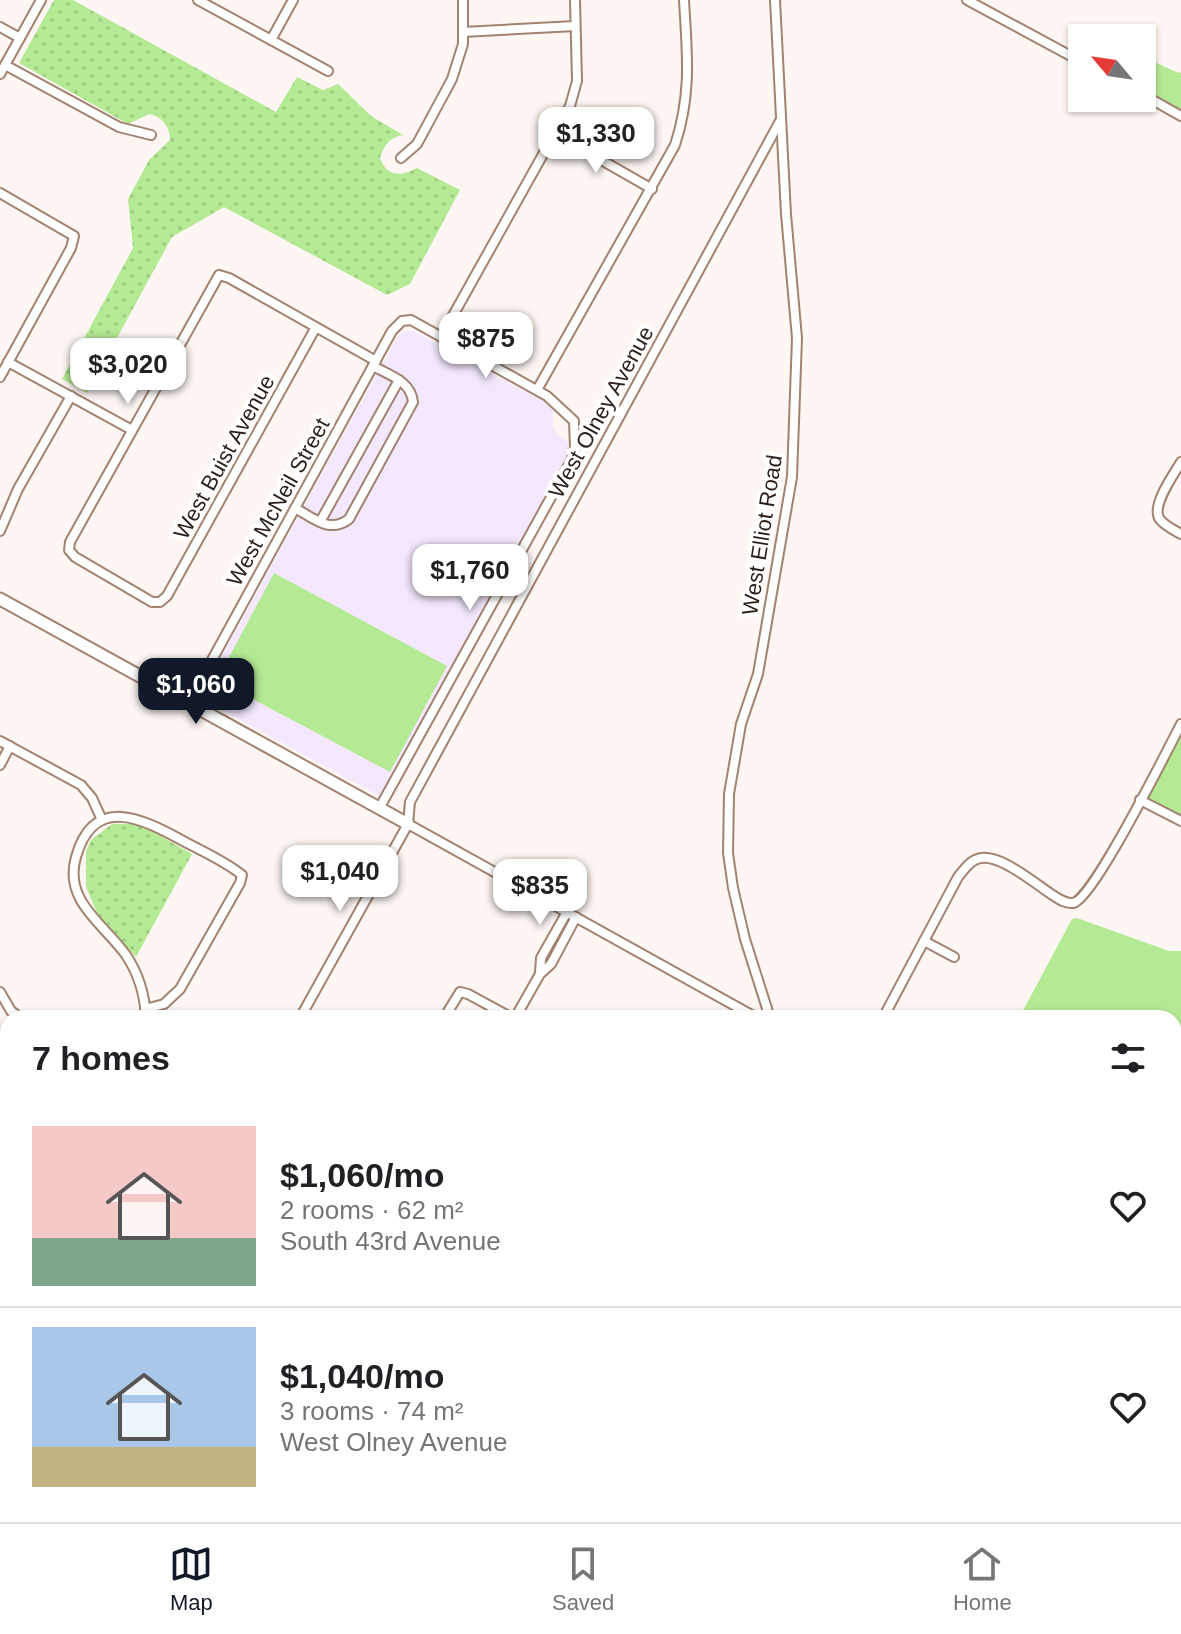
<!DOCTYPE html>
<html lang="en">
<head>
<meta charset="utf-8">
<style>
  body { margin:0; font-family:Helvetica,sans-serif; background:#f6f6f6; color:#202124; height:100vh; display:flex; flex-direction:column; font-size:30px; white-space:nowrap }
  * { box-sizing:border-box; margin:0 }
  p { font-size:26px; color:#757577 }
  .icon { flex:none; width:44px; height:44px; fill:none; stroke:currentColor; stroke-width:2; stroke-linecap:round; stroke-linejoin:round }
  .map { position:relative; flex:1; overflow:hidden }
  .sheet { position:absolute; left:0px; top:1010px; width:1182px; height:512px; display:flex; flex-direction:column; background:#fff; border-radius:24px 24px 0 0; box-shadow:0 2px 6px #0004 }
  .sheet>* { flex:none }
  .needle { width:52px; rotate:299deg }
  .buttons { position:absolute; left:1068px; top:24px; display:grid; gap:16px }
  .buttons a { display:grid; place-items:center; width:88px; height:88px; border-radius:0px; background:#fff; box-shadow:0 2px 6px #0004; font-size:40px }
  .price { position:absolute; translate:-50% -68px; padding:0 18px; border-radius:16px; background:#fff; color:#222; font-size:26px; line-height:52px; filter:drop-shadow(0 2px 4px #0008) }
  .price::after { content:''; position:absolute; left:50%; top:48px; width:24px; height:18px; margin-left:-12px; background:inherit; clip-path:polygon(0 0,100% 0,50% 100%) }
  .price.current { background:#111827; color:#fff }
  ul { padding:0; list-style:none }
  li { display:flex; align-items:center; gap:24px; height:200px; padding:0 32px }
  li+li { border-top:2px solid #e0e0e0 }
  li span { display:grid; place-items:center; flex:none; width:224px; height:160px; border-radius:0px; color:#555 }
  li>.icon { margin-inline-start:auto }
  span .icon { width:96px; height:96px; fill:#fffc; stroke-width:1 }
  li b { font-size:34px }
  h2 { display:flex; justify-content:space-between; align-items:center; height:96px; padding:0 32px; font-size:34px }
  .menu { display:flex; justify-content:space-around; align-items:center; height:112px; border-top:2px solid #e0e0e0; background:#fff; font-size:22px; color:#757577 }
  .menu a { display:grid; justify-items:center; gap:4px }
  .menu .current { color:#111827 }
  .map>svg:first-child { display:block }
  .education { fill:#f3e8fd }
  .grass { fill:#b5ea95 }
  .park { fill:url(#park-dots) }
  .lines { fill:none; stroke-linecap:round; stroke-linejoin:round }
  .street-casing { stroke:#a28370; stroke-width:12 }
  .secondary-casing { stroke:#a28370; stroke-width:15 }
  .street { stroke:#fff; stroke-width:8 }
  .secondary { stroke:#fff; stroke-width:11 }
  .labels { text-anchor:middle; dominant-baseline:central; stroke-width:8; stroke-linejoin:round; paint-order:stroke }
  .street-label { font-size:22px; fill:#2a1e17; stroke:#fff }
</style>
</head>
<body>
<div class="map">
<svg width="1181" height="1522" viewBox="0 0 1181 1522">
  <defs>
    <pattern id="park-dots" width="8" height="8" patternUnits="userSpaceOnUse" patternTransform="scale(2)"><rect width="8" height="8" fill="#b5ea95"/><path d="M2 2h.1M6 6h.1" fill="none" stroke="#9cc880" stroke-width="1.8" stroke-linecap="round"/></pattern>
  </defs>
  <rect width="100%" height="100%" fill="#fdf6f2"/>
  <polygon class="education" points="404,331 414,331 548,404 553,411 553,427 560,437 567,441 570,452 381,797 204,700 202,692 398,336"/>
  <g class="grass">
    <path d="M 1142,59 C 1156,60 1167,70 1181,73 L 1181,109 L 1142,89 Z"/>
    <polygon points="274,573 447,666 390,772 217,680"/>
    <polygon points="1181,731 1181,817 1144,798"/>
    <polygon points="1077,918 1169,951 1181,951 1181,1229 1174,1231 1174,1018 1019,1018 1072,919"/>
    <polygon points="650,1514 741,1514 738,1522 645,1522"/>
    <polygon points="777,1514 959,1514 956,1520 958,1522 787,1522 780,1519"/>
  </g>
  <g class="park">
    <path d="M 54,0 L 73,0 L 276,112 L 297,77 L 323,90 L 338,84 L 371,116 L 403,135 C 389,138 385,144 380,158 C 387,177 401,177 417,168 L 460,190 L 410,284 L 387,295 L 224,207 L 172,237 L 87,393 L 62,379 L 133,248 L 128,199 L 149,160 L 170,140 C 170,126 162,117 149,114 L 128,124 L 19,63 Z"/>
    <polygon points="112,824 140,824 192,854 136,957 97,913 86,887 86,851 91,840"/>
    <polygon points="0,1164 8,1164 8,1200 3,1197 0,1201"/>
  </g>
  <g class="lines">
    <g class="street-casing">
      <g id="street">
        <polyline points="198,0 328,71"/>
        <polyline points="967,0 1082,62"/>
        <polyline points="0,27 20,38"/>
        <polyline points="463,32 575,26"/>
        <polyline points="271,40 293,0"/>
        <polyline points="5,65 119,127 151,135"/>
        <polyline points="0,74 41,0"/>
        <polyline points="1142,94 1181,116"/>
        <polyline points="556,134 652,189"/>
        <polyline points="401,158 417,144 452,79 463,44 463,0"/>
        <polyline points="0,193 74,236 71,248 0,377"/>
        <polyline points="316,327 167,596 160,602 152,602 75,557 69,550 70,542 219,275 229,278 376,361"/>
        <polyline points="441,337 570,106 577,81 575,0"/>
        <polyline points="8,362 132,430"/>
        <path d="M 537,390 L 675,145 C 692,93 687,53 684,0"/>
        <path d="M 1181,462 C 1174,474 1152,504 1159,518 C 1163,525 1174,530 1181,534"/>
        <path d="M 295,508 C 313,518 330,534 349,519 L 413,402 C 411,381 389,375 373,366"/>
        <polyline points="320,522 399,380"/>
        <polyline points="0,531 18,489 71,396"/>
        <polyline points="189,702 392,331 402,321 411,320 547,396 574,421 575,448 571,461 380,807"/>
        <polyline points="0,741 81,785 92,798 102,820"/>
        <polyline points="0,765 10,746"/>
        <polyline points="1140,800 1181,821"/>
        <polyline points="408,824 757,1018"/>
        <polyline points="924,941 954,957"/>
        <polyline points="540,973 541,958 567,912"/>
        <polyline points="0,992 11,1011 21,1018"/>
        <path d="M 145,1009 L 164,1004 L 180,989 L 240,883 L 242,875 C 226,862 206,853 189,844 C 148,822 95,790 76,857 C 63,901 104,924 126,955 C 138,973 145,996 146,1018"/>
        <polyline points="300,1018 408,824 410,802 780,121"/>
        <polyline points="444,1018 460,992 468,994 512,1018"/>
        <polyline points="515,1018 540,974 551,964 576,917"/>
        <polyline points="770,1018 745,939 733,888 728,853 729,794 741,724 758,674 792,477 797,338 786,214 775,0"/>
        <path d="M 883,1018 L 958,877 C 963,871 968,863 975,860 C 995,849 1034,883 1051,894 C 1057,898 1065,904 1073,903 C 1092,901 1168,749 1181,724"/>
        <polyline points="0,1156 8,1157"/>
        <polyline points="1174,1240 1181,1243"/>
        <polyline points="0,1309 8,1300"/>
        <polyline points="463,1514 477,1522"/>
        <polyline points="22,1522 26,1514"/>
        <polyline points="178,1522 183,1514"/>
        <polyline points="339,1522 344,1514"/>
        <polyline points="626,1522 631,1514"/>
        <polyline points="755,1522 757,1519 769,1522"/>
        <polyline points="1173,1522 1181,1507"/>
      </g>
    </g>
    <g class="secondary-casing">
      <polyline id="secondary" points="0,599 408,824"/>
    </g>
    <use href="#street" class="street"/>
    <use href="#secondary" class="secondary"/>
  </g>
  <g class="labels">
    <g class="street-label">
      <text transform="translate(601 412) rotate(-61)">West Olney Avenue</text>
      <text transform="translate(224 457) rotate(-61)">West Buist Avenue</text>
      <text transform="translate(278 502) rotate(-61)">West McNeil Street</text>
      <text transform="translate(762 535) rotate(-81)">West Elliot Road</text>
    </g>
  </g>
</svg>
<div class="buttons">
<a><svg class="needle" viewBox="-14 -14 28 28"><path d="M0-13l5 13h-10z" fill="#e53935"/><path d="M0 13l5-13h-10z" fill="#757577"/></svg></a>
</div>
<b class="price" style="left:596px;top:175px">$1,330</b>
<b class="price" style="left:486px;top:380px">$875</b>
<b class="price" style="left:128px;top:406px">$3,020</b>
<b class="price" style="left:470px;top:612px">$1,760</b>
<b class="price current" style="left:196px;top:726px">$1,060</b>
<b class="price" style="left:340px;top:913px">$1,040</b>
<b class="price" style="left:540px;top:927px">$835</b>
<section class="sheet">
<h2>7 homes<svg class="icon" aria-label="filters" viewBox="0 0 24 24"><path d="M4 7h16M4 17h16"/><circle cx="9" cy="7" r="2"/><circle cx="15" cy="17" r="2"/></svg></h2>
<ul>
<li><span style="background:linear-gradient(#f6c9c9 70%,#7fa58c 0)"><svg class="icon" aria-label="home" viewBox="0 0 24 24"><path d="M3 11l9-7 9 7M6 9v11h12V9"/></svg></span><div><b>$1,060/mo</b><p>2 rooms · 62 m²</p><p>South 43rd Avenue</p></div><svg class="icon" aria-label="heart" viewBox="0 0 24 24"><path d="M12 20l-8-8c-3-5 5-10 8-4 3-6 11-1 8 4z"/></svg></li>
<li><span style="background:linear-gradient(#a9c7e8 75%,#c2b280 0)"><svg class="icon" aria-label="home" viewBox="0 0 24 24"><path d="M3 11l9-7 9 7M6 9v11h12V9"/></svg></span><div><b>$1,040/mo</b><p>3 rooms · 74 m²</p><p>West Olney Avenue</p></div><svg class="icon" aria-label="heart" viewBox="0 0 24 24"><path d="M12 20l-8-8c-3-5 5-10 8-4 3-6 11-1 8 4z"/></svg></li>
</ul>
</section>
</div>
<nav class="menu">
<a class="current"><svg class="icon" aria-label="map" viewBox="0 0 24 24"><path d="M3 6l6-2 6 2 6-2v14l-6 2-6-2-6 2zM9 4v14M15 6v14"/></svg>Map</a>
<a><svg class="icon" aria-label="saved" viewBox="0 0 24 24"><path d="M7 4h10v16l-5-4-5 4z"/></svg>Saved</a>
<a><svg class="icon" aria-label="home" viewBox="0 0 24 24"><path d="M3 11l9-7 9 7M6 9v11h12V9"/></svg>Home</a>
</nav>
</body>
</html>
